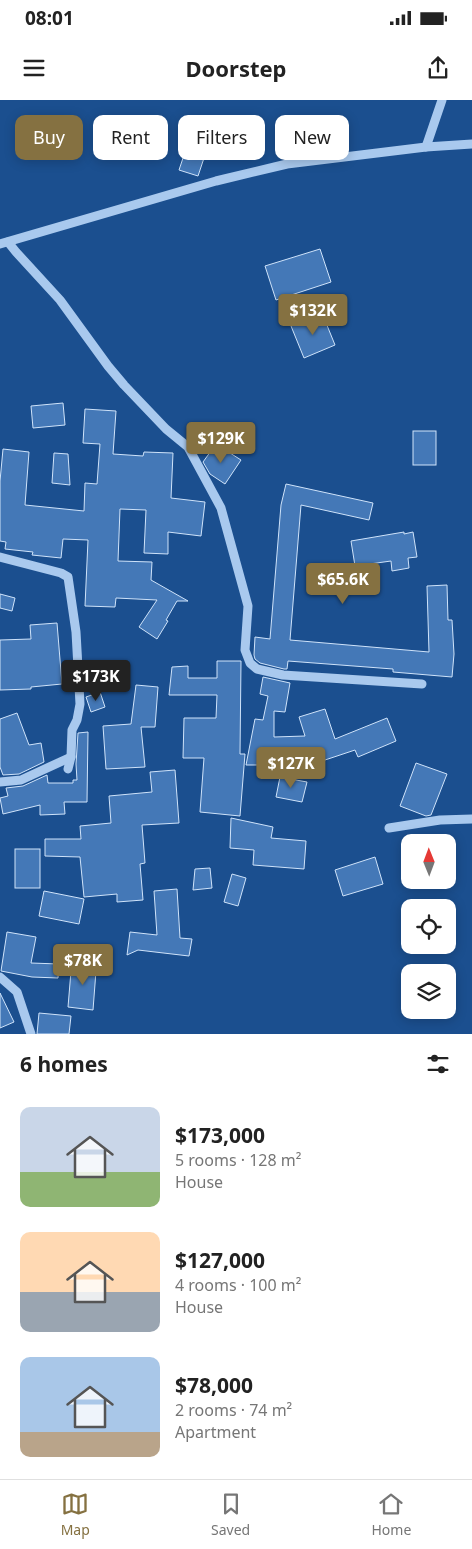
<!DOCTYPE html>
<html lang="en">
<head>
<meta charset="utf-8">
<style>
  body { margin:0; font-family:"Noto Sans",sans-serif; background:#f2f2f2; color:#222; height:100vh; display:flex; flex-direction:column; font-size:19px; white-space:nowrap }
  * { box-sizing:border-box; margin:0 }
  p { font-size:16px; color:#767676 }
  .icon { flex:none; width:28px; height:28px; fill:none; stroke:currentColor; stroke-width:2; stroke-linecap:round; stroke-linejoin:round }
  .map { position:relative; height:934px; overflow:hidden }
  .panel { display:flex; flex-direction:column; background:#fff; flex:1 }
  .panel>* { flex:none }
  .banner { position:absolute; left:15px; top:15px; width:442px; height:45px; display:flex; gap:10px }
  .needle { width:32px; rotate:359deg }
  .buttons { position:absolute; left:401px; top:734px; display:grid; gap:10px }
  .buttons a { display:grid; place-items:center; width:55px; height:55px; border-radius:10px; background:#fff; box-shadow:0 2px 12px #0003; font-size:25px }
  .price { position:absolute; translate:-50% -42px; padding:0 11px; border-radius:5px; background:#857141; color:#fff; font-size:16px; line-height:32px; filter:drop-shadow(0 1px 2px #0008) }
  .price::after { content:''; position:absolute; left:50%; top:30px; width:15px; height:11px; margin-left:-8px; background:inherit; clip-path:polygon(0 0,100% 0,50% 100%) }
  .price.selected { background:#222; color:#fff }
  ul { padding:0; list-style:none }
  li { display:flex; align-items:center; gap:15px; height:125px; padding:0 20px }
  li span { display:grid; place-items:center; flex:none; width:140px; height:100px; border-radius:10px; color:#555 }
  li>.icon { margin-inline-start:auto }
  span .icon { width:60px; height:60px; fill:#fffc; stroke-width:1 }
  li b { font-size:21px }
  h2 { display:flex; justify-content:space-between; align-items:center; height:60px; padding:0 20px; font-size:21px }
  .chip { padding:0 18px; border-radius:10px; background:#fff; box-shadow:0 2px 12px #0003; font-size:18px; line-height:45px }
  .chip.selected { background:#857141; color:#fff }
  .status { display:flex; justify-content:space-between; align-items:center; height:35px; padding:0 25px; background:#fff; direction:ltr }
  .status svg { height:14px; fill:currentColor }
  header { display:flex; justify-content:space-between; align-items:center; height:65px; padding:0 20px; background:#fff; font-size:22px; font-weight:700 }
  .tabs { display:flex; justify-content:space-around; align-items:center; height:70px; border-top:1px solid #e0e0e0; background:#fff; font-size:14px; color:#767676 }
  .tabs a { display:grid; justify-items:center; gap:2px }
  .tabs .selected { color:#857141 }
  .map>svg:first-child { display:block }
  .building { fill:#4478b7; stroke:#cfe3fa }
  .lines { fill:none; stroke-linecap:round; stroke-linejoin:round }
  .minor { stroke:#a9c9ee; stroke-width:9 }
</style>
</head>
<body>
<div class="status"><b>08:01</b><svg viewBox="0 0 49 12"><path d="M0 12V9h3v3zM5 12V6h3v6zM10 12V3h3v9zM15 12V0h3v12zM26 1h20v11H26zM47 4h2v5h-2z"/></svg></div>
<header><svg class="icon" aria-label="menu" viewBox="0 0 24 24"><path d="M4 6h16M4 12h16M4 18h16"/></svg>Doorstep<svg class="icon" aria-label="share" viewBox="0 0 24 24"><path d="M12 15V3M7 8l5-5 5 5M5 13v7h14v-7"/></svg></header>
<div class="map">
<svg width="472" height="934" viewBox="0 0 472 934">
  <rect width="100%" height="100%" fill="#1b4f8f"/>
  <g class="building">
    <polygon points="190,37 209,43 198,76 179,70"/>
    <polygon points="320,149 331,182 276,200 265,166"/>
    <polygon points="322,213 335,245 304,258 291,226"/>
    <polygon points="63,303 65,325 33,328 31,306"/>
    <polygon points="85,309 116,311 113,354 143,356 144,352 173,353 171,398 205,402 201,436 168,432 168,454 144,453 146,410 120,409 118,461 152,462 151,480 188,501 177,501 166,520 168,521 157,539 139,527 157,500 116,498 115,507 85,506 88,440 63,439 61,458 32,455 33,452 5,449 6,442 0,441 0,381 3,349 29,352 25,405 84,411 85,383 97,384 100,344 83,343"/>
    <rect x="413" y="331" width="23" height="34"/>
    <polygon points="216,344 241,360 225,384 210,374 203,362"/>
    <polygon points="54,353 68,354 70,385 52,383"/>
    <polygon points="286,384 373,403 369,420 301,405 290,540 429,552 427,486 447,485 448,520 452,520 454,554 452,577 393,572 393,569 288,561 287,569 284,569 260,563 255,559 254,555 255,537 270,539 281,405"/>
    <polygon points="404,432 404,434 413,432 417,457 408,458 409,468 392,471 391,461 355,466 351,441"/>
    <polygon points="0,494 15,498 12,511 0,508"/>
    <polygon points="57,523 62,584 31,587 31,589 0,590 0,540 31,539 30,525"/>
    <polygon points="217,561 241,561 240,654 245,654 240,716 200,712 204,658 183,658 184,618 216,618 217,595 169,595 172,567 188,566 188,578 217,578"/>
    <polygon points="263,577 290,583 285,612 274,611 274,637 305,636 299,617 325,609 335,639 387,618 396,641 358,657 355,650 280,675 282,667 278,667 278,665 246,665 255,619 263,620 268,596 260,594"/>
    <polygon points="136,585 158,587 155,627 141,627 145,667 106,669 103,626 131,624"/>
    <polygon points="100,592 105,607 91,612 86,597"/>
    <polygon points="17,613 29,645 41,643 44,662 19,674 3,675 0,667 0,619"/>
    <polygon points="88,632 87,702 64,702 65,714 40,715 40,705 3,714 0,698 8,696 6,688 23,686 47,675 48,683 73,683 73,680 77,680 76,664 78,633"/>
    <polygon points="416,663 447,674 431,715 426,716 400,706"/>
    <polygon points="175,670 179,723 142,725 145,763 140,764 143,800 117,802 117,794 84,797 80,757 45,756 45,739 81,739 80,726 111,723 109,696 152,692 150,672"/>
    <polygon points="280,677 307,682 302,702 276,697"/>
    <polygon points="231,718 273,727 271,738 306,741 304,769 253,765 254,750 230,748"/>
    <rect x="15" y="749" width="25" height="39"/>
    <polygon points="375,757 383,784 343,796 335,770"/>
    <polygon points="210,768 212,788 193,790 195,769"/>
    <polygon points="232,774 246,778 238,806 224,802"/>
    <polygon points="177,789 180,838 192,839 189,856 138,850 127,855 130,832 157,835 154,791"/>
    <polygon points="44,791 84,799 79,824 39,816"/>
    <polygon points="7,832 36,837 31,863 59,864 58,878 32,877 1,871"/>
    <polygon points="97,858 93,910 68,907 71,871"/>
    <polygon points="0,893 14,922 0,928"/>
    <polygon points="39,913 71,916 69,934 37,934"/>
  </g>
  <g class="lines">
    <g class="minor">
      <polyline points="426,47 442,0"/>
      <polyline points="8,142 16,152 60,200 108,266 124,285 166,329 188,347 221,408 248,506 245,550 250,563 257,569 283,575 422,584"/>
      <polyline points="0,144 216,81 287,64 426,47 472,44"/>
      <polyline points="0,457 61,473 68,477 76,532 80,604 77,620 72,630 71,657 68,669"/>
      <polyline points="0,682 21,680 71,657"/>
      <polyline points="389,728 440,720 472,719"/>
      <polyline points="0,877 17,892 31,934"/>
    </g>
  </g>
</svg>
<div class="buttons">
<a><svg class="needle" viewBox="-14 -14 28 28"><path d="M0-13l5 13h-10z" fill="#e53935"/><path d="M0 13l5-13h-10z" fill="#767676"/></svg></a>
<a><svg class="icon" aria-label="locate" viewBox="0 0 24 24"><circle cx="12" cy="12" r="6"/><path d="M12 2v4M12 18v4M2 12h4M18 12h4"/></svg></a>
<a><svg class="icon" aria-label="layers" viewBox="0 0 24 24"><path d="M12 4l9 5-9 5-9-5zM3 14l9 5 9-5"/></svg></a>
</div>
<b class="price" style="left:313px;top:236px">$132K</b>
<b class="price" style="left:221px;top:364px">$129K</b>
<b class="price" style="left:343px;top:505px">$65.6K</b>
<b class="price selected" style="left:96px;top:602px">$173K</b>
<b class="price" style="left:291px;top:689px">$127K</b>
<b class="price" style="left:83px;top:886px">$78K</b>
<div class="banner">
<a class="chip selected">Buy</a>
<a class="chip">Rent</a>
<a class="chip">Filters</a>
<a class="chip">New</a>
</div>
</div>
<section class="panel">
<h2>6 homes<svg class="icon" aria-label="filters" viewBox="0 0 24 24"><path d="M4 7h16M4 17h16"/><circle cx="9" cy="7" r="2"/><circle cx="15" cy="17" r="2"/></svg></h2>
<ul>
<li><span style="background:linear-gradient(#c9d6e8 65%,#8fb573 0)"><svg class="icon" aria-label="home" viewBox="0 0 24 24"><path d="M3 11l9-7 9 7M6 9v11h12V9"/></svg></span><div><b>$173,000</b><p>5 rooms · 128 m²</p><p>House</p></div></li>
<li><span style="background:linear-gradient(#ffd9b3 60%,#9aa5b1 0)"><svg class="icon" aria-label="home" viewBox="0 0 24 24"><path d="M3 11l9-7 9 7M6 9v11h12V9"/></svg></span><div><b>$127,000</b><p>4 rooms · 100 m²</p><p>House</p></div></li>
<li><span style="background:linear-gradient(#a9c7e8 75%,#b9a48a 0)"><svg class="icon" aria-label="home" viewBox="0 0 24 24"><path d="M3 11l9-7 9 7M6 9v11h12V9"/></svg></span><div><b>$78,000</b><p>2 rooms · 74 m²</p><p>Apartment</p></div></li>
</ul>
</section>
<nav class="tabs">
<a class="selected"><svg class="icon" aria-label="map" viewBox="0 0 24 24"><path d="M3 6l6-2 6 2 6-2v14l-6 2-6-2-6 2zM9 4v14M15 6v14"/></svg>Map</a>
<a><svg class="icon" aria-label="saved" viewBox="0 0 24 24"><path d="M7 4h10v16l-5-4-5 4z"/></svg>Saved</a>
<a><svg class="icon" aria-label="home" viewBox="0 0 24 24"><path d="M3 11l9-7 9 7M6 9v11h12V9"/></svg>Home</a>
</nav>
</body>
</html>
